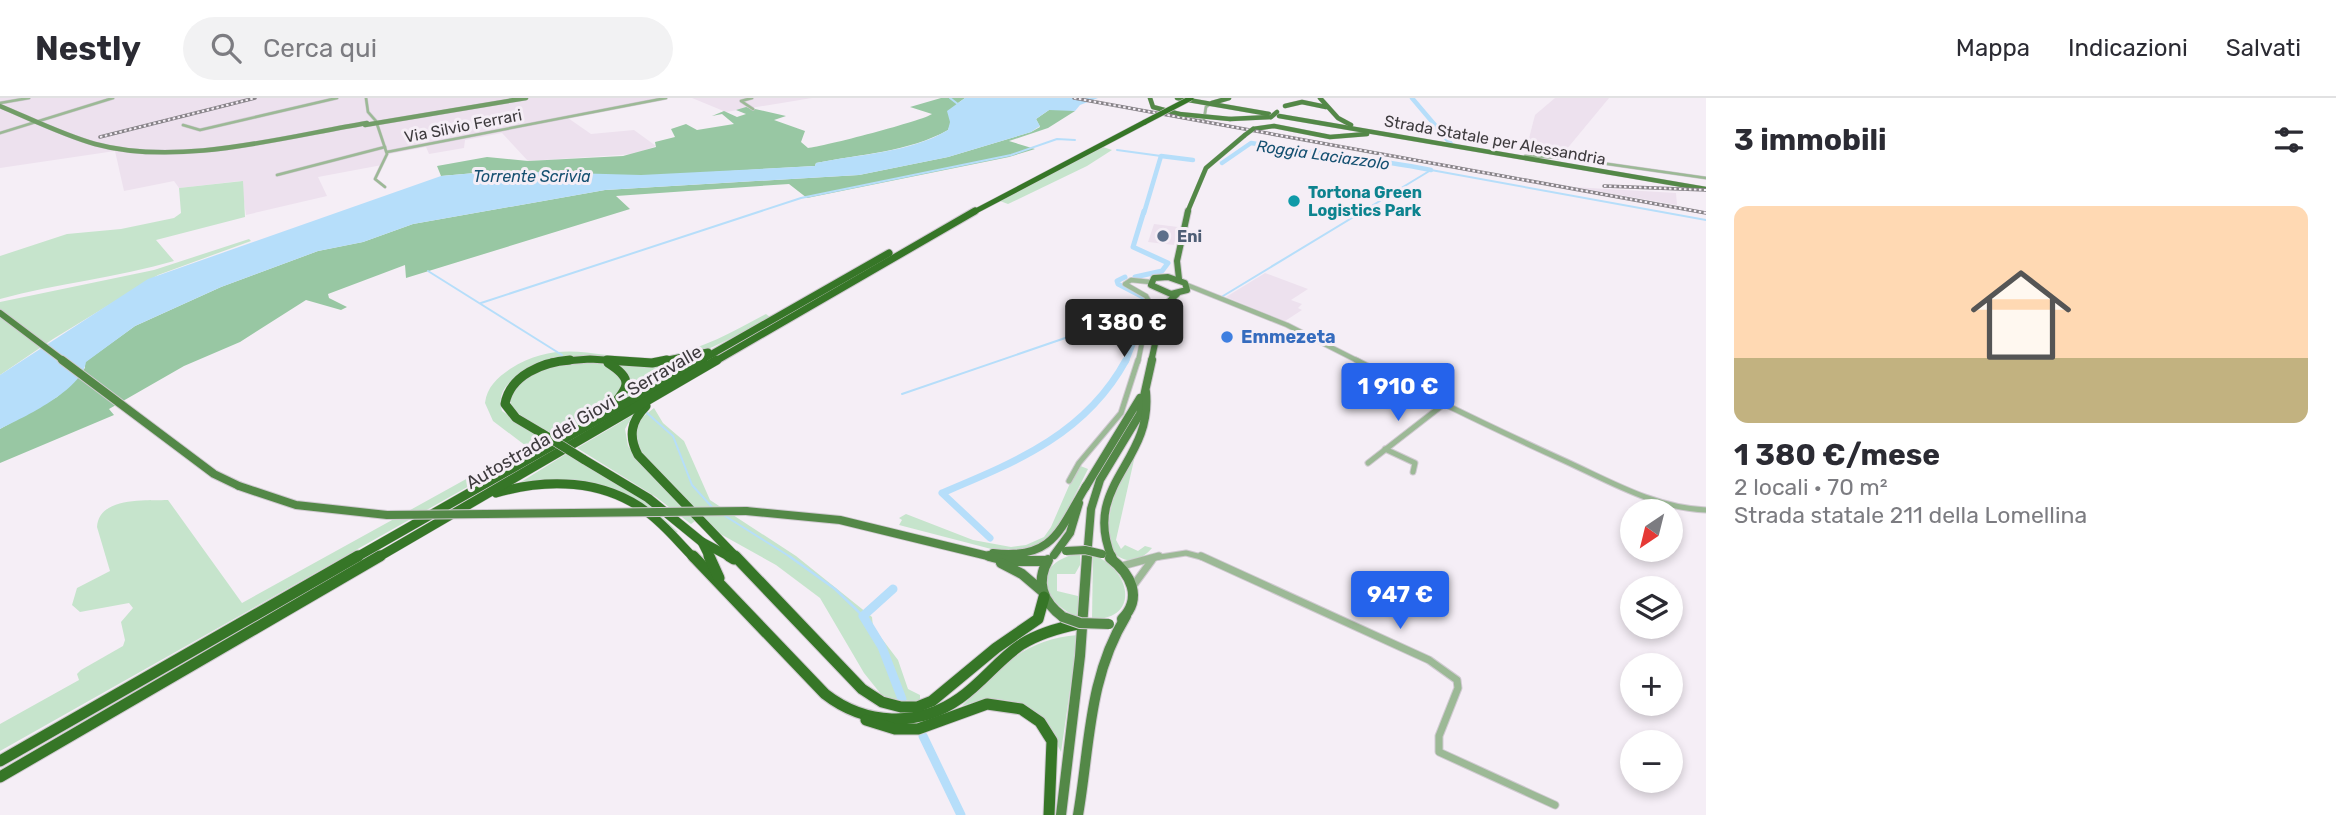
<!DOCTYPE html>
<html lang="it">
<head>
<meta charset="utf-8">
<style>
  body { margin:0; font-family:Rubik,sans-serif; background:#f2f2f3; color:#2b2b33; height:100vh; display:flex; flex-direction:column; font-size:26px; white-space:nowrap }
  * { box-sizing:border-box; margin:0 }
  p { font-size:23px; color:#7c7c81 }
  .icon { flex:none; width:38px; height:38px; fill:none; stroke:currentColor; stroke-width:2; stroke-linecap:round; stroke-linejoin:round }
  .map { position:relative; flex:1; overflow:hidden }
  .sheet { display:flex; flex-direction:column; background:#fff; width:630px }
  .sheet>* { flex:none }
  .needle { width:46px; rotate:215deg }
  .controls { position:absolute; left:1620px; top:401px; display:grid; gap:14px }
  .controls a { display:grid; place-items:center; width:63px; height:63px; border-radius:50%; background:#fff; box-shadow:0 4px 10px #0003; font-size:35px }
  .price { position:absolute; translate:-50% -60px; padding:0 16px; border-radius:7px; background:#2563eb; color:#fff; font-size:23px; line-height:46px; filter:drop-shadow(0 2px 4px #0008) }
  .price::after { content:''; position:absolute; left:50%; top:42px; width:21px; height:16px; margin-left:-10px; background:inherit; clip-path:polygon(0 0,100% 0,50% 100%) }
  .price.current { background:#222; color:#fff }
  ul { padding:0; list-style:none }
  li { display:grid; align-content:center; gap:14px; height:371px; padding:0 28px }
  li span { display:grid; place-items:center; height:217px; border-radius:14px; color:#555 }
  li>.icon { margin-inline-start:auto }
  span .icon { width:126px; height:126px; fill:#fffc; stroke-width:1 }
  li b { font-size:30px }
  h2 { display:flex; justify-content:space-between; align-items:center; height:84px; padding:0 28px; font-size:30px }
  header { display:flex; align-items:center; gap:42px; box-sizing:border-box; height:98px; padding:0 35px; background:#fff; border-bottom:2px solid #e1e1e2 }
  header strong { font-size:33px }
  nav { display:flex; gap:38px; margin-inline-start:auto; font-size:24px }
  .search { width:490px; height:63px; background:#f2f2f3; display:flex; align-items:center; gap:18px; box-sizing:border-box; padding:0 24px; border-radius:38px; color:#7c7c81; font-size:26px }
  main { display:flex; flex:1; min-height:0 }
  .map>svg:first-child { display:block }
  .built { fill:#ede1ee }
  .green { fill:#c6e4cc }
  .forest { fill:#98c7a3 }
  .water { fill:#b6defa }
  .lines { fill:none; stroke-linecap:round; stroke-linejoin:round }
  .stream-far1 { stroke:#b6defa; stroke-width:2 }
  .stream { stroke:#b6defa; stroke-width:2.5 }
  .canal-far3 { stroke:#b6defa; stroke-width:4.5 }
  .canal-far2 { stroke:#b6defa; stroke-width:5 }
  .canal-far1 { stroke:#b6defa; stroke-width:7 }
  .canal { stroke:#b6defa; stroke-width:9 }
  .street-far3-casing { stroke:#d0cad1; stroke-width:3.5 }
  .street-far2-casing { stroke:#d0cad1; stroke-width:6 }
  .street-far1-casing { stroke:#d0cad1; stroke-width:7 }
  .street-casing { stroke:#d0cad1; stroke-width:9 }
  .secondary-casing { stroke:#d0cad1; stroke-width:5 }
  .primary-far3-casing { stroke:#d0cad1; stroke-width:5 }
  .primary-far2-casing { stroke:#d0cad1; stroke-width:8 }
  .primary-far1-casing { stroke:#d0cad1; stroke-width:10 }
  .primary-casing { stroke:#d0cad1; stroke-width:12 }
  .highway-far3-casing { stroke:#d0cad1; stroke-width:6 }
  .highway-far2-casing { stroke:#d0cad1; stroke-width:9 }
  .highway-far1-casing { stroke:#d0cad1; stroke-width:10 }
  .highway-casing { stroke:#d0cad1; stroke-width:13 }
  .street-far3 { stroke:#9cb996; stroke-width:2.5 }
  .street-far2 { stroke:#9cb996; stroke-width:4.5 }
  .street-far1 { stroke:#9cb996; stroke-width:5 }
  .street { stroke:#9cb996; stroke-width:7 }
  .secondary { stroke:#729d68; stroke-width:4.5 }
  .primary-far3 { stroke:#538847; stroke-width:4.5 }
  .primary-far2 { stroke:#538847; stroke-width:6 }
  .primary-far1 { stroke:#538847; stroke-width:8 }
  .primary { stroke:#538847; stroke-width:10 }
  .highway-far3 { stroke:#367627; stroke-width:5 }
  .highway-far2 { stroke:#367627; stroke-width:7 }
  .highway-far1 { stroke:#367627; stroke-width:9 }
  .highway { stroke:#367627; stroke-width:11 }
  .rail-casing { stroke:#878388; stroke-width:3.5 }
  .rail { stroke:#f5eef6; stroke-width:2; stroke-dasharray:2.5; stroke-linecap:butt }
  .primary-bridge-far2-casing { stroke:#d0cad1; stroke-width:5; stroke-linecap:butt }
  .primary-bridge-far1-casing { stroke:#d0cad1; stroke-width:10; stroke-linecap:butt }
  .primary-bridge-casing { stroke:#d0cad1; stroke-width:12; stroke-linecap:butt }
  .highway-bridge-far1-casing { stroke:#d0cad1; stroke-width:6; stroke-linecap:butt }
  .highway-bridge-casing { stroke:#d0cad1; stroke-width:10; stroke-linecap:butt }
  .primary-bridge-far2 { stroke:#538847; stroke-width:4.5 }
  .primary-bridge-far1 { stroke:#538847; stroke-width:8 }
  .primary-bridge { stroke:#538847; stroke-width:10 }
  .highway-bridge-far1 { stroke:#367627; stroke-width:5 }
  .highway-bridge { stroke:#367627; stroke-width:9 }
  .culture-dot { fill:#0f9aa8; stroke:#f5eef6; stroke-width:2.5 }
  .service-dot { fill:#5c6f8a; stroke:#f5eef6; stroke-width:2.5 }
  .shop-dot { fill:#3f7fe0; stroke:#f5eef6; stroke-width:2.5 }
  .labels { text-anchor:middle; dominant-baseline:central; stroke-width:6; stroke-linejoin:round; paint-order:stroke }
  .far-street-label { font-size:16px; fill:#3e3b3e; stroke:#f5eef6 }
  .far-water-label { font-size:16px; font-style:italic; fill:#155071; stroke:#f5eef6 }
  .far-culture-label { font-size:16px; font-weight:bold; fill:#0d838f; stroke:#f5eef6; text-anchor:start }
  .far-service-label { font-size:16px; font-weight:bold; fill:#4e5e75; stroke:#f5eef6; text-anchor:start }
  .shop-label { font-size:18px; font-weight:bold; fill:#366cbe; stroke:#f5eef6; text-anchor:start }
  .street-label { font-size:18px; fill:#3e3b3e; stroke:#f5eef6 }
</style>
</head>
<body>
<header>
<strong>Nestly</strong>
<div class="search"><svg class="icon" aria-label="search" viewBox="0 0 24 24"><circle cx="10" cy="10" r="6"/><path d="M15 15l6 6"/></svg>Cerca qui</div>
<nav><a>Mappa</a><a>Indicazioni</a><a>Salvati</a></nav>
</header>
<main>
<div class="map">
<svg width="1706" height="717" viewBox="0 0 1706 717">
  <rect width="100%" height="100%" fill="#f5eef6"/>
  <g class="built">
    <polygon points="0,0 664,0 568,20 591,36 634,32 656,48 635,56 528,63 502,35 465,42 464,50 429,56 426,49 389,56 382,67 318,79 327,98 246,117 241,83 179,90 174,83 124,93 115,53 0,70"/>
    <polygon points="692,0 812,0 726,14"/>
    <polygon points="1555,0 1609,0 1561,58 1526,52 1535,17"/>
    <polygon points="1573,89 1676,95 1677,107"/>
    <polygon points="1154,126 1178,129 1174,147 1148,144"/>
    <polygon points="1265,175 1308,191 1291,202 1302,206 1298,210 1302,212 1285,223 1226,199"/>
  </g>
  <g class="green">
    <polygon points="1103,49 1112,52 1087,68 1008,106 1000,103"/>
    <path d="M 243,83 L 245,119 L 156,142 L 174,163 C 117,180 57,185 0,201 L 0,158 L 67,136 L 121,131 L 174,120 L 181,115 L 179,90 Z"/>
    <polygon points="249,141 251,143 158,177 53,241 0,277 0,204 154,172"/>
    <path d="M 766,216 L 770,219 C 738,236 707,256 671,262 C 619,271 554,237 510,284 C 501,293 499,301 502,313 L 547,344 L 0,653 L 0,626 L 79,582 L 77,576 L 81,572 L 123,548 L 125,542 L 121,524 L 133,510 L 129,505 L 80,514 L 72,507 L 77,490 L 110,473 L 97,429 C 99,398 147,403 168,402 L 242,505 L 526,348 L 493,323 L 485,305 C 487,289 497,280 510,271 C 568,234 609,269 667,258 C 703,251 734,233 766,216 Z"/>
    <polygon points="697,260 626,300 631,282 617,266 660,267"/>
    <path d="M 597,264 L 616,272 L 624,285 L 616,303 L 605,312 L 558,339 C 545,331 527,324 516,313 C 510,307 508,300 513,294 C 532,265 565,266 597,264 Z"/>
    <polygon points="654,310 663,325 684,343 710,402 796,458 872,519 873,529 898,562 908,591 920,597 920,604 884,600 864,575 820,500 776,467 715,433 636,350 635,325"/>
    <polygon points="633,317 625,331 628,348 695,423 691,426 656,399 577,350"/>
    <path d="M 1136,353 L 1116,442 L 1121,451 L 1125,447 L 1138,453 L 1145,448 L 1152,450 C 1137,467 1123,466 1109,450 C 1106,407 1116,390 1136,353 Z"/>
    <polygon points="566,356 644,402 678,434 673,436 644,409 558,382 521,384"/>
    <polygon points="1078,367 1088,371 1062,423 1039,450 999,453 899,427 902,422 899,420 906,416 973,442 1011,449 1026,447 1044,439 1051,429"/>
    <path d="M 1080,455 L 1080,467 L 1075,476 L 1057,476 L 1057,493 L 1078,498 L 1078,519 C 1038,502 1032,464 1080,455 Z"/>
    <path d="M 1093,457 C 1131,471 1141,522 1092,521 Z"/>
    <path d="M 1078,537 L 1061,654 C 1039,608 1012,591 962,608 C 999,571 1023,541 1078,537 Z"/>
  </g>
  <g class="forest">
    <path d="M 941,0 L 965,0 L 958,5 L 948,32 C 909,54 860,56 816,65 L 815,68 L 662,77 L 591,78 L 498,73 L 441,78 L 437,68 L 487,59 L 528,63 L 623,58 L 656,49 L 655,44 L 675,39 L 671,31 L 686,26 L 697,32 L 734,26 L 722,16 L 712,18 L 724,13 L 737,19 L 746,16 L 736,12 L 746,9 L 786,18 L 774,22 L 805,33 L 801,44 L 808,50 C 822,49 925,22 932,16 L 910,9 Z"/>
    <polygon points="1067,11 1075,13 1048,30 1009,43 1035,51 1009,59 807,100 789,86 616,98 630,111 406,180 405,167 328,196 329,200 347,209 341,212 306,202 240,244 184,268 109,311 114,317 0,365 0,331 57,299 85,270 85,264 135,228 221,189 318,153 363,144 413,126 605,92 859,77 948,59 1031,34 1040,29 1036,21 1049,12"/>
  </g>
  <path class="water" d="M 965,0 L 1098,0 L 1080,7 L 1075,13 L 1049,12 L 1036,21 L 1040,28 L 1031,34 L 948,59 L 859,77 L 605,92 L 413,126 L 363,144 L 318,153 L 221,189 L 135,228 L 86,264 C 82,292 24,319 0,331 L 0,277 L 148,181 L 441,78 L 498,73 L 641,77 L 815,68 L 816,65 C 859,56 910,55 948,32 L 950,24 L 947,13 Z"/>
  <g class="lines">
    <g class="stream-far1">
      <polyline points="950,0 959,7"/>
      <polyline points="1117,52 1161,58"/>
      <polyline points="428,173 562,257"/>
      <polyline points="1223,198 1431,72 1706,122"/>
      <polyline points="481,205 801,100 1011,57 1057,41 1075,42"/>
      <polyline points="902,296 1144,213"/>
      <polyline points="647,315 673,338 692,387 712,409"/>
      <polyline points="722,416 792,460"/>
    </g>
    <polyline class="stream" points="789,458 835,491 863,518"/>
    <g class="canal-far3">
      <polyline points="1412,0 1451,46"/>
      <path d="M 1222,65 L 1251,45 C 1311,55 1371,60 1431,72"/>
      <polyline points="1144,115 1161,58 1193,62"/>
    </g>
    <g class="canal-far2">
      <polyline points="1125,179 1117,183 1118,186 1143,199 1144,213"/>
      <polyline points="1135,179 1162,173 1168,165 1133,149 1144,113"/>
      <polyline points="1126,264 1144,219"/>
    </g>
    <path class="canal-far1" d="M 990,440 L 942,395 C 1016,364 1086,336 1126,262"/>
    <g class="canal">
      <polyline points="893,491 863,518 882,549 902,601"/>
      <polyline points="923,638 961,717"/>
    </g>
    <g class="street-far3-casing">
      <g id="street-far3">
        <polyline points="366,0 368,14 376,23"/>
        <polyline points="752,0 741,3 753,11"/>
        <polyline points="0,5 29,0"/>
        <polyline points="1204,21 1206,9 1210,6"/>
        <polyline points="377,26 387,56 375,81 385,89"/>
        <polyline points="183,27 200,32 337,0"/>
        <polyline points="0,35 113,0"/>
        <polyline points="387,54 666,0"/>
        <polyline points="1525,58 1566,60 1706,80"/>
        <polyline points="277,77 385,49"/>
      </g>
    </g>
    <g class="street-far2-casing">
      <g id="street-far2">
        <polyline points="1187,187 1287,227 1360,264"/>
        <polyline points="1138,264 1150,205 1146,198 1125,186 1131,182 1150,184"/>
      </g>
    </g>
    <g class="street-far1-casing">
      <g id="street-far1">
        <path d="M 1356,262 C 1425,297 1494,331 1565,363 C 1611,384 1655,410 1706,412"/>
        <polyline points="1385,351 1415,365 1413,374"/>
        <polyline points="1368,365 1444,306"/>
        <polyline points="1069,383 1079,365 1121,315 1138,262"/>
        <polyline points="1154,460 1186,455 1205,460"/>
      </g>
    </g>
    <g class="street-casing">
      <g id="street">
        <polyline points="1201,458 1429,562 1457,582 1458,590 1439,638 1439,654 1555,707"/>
        <polyline points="1122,468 1159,458"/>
        <polyline points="1133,488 1152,462"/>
      </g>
    </g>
    <g class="secondary-casing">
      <g id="secondary">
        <path d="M 0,8 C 31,21 63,37 95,46 C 179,69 283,39 367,25"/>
        <polyline points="365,27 526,0"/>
      </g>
    </g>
    <g class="primary-far3-casing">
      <g id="primary-far3">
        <polyline points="1150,0 1153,9 1179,16"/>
        <polyline points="1177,0 1269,16"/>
        <polyline points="1320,0 1338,20 1351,27"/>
        <polyline points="1212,5 1229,0"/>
        <polyline points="1285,8 1302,4 1326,9"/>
        <polyline points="1279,18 1706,91"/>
        <polyline points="1230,21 1271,19"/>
        <polyline points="1253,31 1274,28 1330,39 1367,36"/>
        <polyline points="1187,115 1206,70 1245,37"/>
      </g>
    </g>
    <g class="primary-far2-casing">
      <g id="primary-far2">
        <polygon points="1168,179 1185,185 1187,192 1171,196 1151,187 1154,180"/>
        <polyline points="1179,181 1177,163 1188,113"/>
        <polyline points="0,215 65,264"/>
        <polyline points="1151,264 1163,209 1177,196"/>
      </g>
    </g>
    <g class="primary-far1-casing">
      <g id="primary-far1">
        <polyline points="62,262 214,376 239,388"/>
        <polyline points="1085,390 1140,300"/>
        <polyline points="746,413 840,422 996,460"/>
        <path d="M 993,455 C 1053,462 1059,433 1086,388"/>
        <polyline points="1054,457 1070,435 1079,405"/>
        <polyline points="1087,460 1091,411 1100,382 1140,316 1152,262"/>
        <path d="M 1112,460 C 1081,387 1153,365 1146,294"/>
      </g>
    </g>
    <g class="primary-casing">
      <g id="primary">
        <polyline points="989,458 1008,463 1047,463"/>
        <polyline points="1111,458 1112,461"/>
        <path d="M 1110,460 C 1131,476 1143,500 1122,521"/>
        <path d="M 1048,462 C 1035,485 1043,504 1063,519"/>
        <polyline points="1001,465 1022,476 1042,493"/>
        <polyline points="1061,717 1080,558 1087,458"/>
        <path d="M 1078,717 C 1090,648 1088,580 1126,518"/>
      </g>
    </g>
    <g class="highway-far3-casing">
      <polyline id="highway-far3" points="972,115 1145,24"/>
    </g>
    <g class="highway-far2-casing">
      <g id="highway-far2">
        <polyline points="552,264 590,261 634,264"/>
        <polyline points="658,264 708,254"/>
        <polyline points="698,264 889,155"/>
        <polyline points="714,264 975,113"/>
      </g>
    </g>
    <g class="highway-far1-casing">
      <g id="highway-far1">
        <polyline points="607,262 652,265 667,262"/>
        <path d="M 608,265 C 633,281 630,288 611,309"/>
        <path d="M 646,308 C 631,323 628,338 638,357 L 737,460"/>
        <path d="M 543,336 L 516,320 L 505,306 C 510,277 543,264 570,262"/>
        <polyline points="583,361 648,400 702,444 732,460"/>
        <path d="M 496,395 C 547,380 603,381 647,414 C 665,427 679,445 694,460"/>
        <polyline points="702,444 710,460"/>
        <polyline points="355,460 702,262"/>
        <polyline points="377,460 717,262"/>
      </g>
    </g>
    <g class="highway-casing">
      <g id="highway">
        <path d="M 693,458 L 825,596 C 865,627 918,630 960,600 C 983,584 999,561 1022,546 C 1040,535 1058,530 1078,526"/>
        <polyline points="709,458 719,480"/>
        <polyline points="729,458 734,461"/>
        <polyline points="735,458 862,591 882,604 901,609 917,609 932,603 996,550 1038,521 1044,499"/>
        <polyline points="866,622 895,631 918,631 987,606 1021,611 1040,624 1052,643 1049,717"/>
        <polyline points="0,663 358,458"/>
        <polyline points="0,679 380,458"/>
      </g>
    </g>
    <use href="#street-far3" class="street-far3"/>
    <use href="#street-far2" class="street-far2"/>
    <use href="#street-far1" class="street-far1"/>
    <use href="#street" class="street"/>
    <use href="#secondary" class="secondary"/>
    <use href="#primary-far3" class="primary-far3"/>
    <use href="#primary-far2" class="primary-far2"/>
    <use href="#primary-far1" class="primary-far1"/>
    <use href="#primary" class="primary"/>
    <use href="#highway-far3" class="highway-far3"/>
    <use href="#highway-far2" class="highway-far2"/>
    <use href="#highway-far1" class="highway-far1"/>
    <use href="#highway" class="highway"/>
    <g class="rail-casing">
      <g id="rail">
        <polyline points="1074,0 1706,115"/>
        <polyline points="100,39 255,0"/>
        <polyline points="1604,88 1706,92"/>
      </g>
    </g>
    <use href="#rail" class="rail"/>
    <g class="primary-bridge-far2-casing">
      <g id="primary-bridge-far2">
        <polyline points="1179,16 1230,21"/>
        <polyline points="1271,19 1277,14"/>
        <polyline points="1245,37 1253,31"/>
      </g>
    </g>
    <g class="primary-bridge-far1-casing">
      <g id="primary-bridge-far1">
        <polyline points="239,388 296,407 387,417 746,413"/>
        <polyline points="1066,453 1085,452 1102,456"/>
      </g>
    </g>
    <g class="primary-bridge-casing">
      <polyline id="primary-bridge" points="1063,519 1080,525 1109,526"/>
    </g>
    <g class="highway-bridge-far1-casing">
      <polyline id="highway-bridge-far1" points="1145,24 1191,0"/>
    </g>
    <g class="highway-bridge-casing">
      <polyline id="highway-bridge" points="543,336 583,361"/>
    </g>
    <use href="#primary-bridge-far2" class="primary-bridge-far2"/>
    <use href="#primary-bridge-far1" class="primary-bridge-far1"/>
    <use href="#primary-bridge" class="primary-bridge"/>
    <use href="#highway-bridge-far1" class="highway-bridge-far1"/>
    <use href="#highway-bridge" class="highway-bridge"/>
  </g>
  <circle class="culture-dot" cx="1294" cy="103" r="7"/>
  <circle class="service-dot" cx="1163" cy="138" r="7"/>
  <circle class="shop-dot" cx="1227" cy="239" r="7"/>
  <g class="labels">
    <g class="far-street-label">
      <text transform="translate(463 28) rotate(-11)">Via Silvio Ferrari</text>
      <text transform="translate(1495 42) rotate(10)">Strada Statale per Alessandria</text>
    </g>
    <g class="far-water-label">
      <text transform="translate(1323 57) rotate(8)">Roggia Laciazzolo</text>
      <text x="532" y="78">Torrente Scrivia</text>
    </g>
    <g class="far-culture-label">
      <text x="1308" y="94">Tortona Green<tspan x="1308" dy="18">Logistics Park</tspan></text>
    </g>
    <g class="far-service-label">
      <text x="1177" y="138">Eni</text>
    </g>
    <g class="shop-label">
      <text x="1241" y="239">Emmezeta</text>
    </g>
    <g class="street-label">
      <text transform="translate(584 319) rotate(-30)">Autostrada dei Giovi - Serravalle</text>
    </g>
  </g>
</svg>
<div class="controls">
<a><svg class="needle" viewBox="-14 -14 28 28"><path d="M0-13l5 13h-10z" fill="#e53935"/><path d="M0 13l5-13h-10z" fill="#7c7c81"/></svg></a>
<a><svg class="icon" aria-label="layers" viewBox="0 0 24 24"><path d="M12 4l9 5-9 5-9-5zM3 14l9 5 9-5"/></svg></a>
<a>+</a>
<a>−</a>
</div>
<b class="price current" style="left:1124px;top:261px">1 380 €</b>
<b class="price" style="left:1398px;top:325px">1 910 €</b>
<b class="price" style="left:1400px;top:533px">947 €</b>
</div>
<section class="sheet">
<h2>3 immobili<svg class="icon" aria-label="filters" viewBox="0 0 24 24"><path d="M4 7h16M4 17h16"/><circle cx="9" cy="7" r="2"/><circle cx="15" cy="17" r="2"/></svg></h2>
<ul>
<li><span style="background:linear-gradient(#ffd9b3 70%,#c2b280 0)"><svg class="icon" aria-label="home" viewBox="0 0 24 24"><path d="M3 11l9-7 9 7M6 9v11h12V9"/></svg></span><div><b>1 380 €/mese</b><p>2 locali · 70 m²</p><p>Strada statale 211 della Lomellina</p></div></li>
</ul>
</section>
</main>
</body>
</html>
